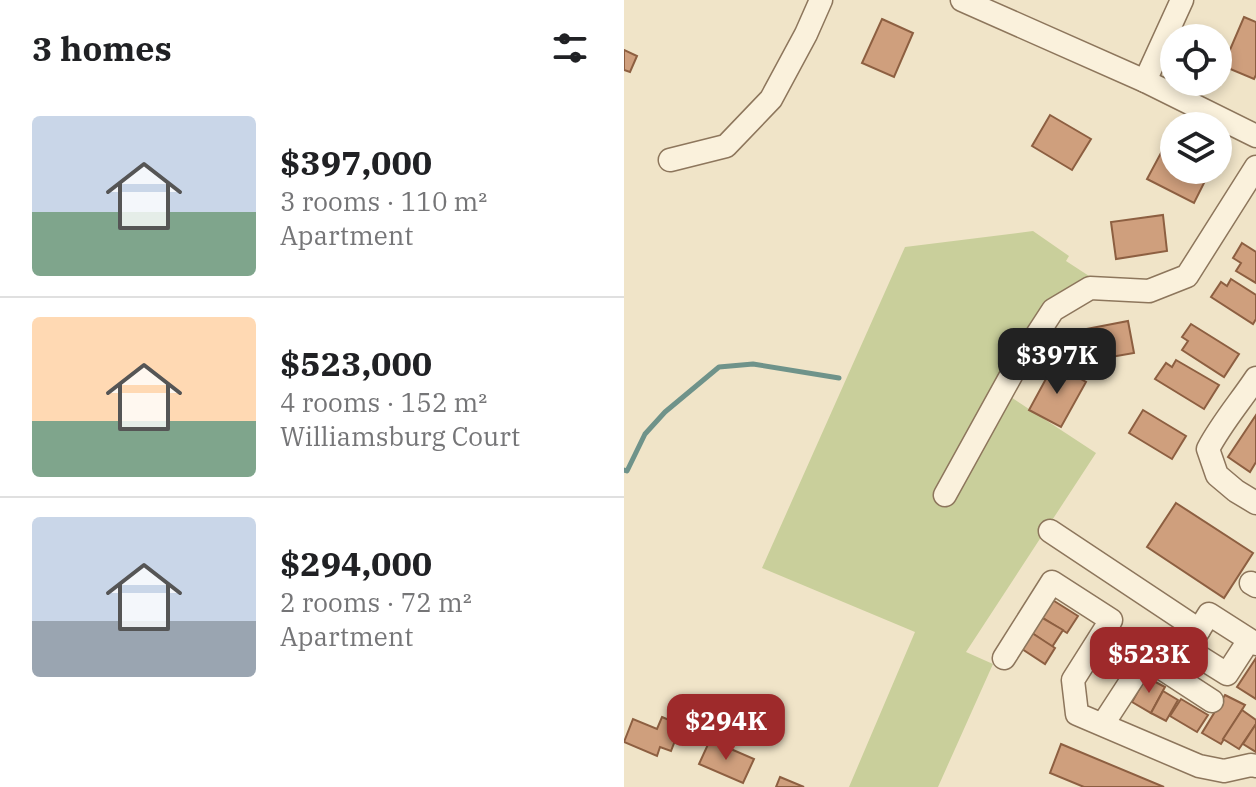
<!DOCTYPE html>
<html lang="en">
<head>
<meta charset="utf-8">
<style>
  body { margin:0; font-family:"IBM Plex Serif",serif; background:#f6f6f6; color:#202124; height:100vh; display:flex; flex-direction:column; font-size:30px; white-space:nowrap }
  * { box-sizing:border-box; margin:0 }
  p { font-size:26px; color:#757577 }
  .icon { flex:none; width:44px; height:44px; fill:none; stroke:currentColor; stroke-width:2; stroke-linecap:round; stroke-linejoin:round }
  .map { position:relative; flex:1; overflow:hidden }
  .side { display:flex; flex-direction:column; background:#fff; width:624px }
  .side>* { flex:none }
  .tools { position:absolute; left:536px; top:24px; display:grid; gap:16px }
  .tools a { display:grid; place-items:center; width:72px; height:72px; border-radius:50%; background:#fff; box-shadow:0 4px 12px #0003; font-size:40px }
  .price { position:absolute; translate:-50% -68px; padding:0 18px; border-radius:16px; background:#9e2a2b; color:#fff; font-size:26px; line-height:52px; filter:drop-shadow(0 2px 4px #0008) }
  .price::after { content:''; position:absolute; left:50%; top:48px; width:24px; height:18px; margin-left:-12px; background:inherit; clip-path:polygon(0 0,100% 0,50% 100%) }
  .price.on { background:#222; color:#fff }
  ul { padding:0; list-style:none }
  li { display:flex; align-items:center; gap:24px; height:200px; padding:0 32px }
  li+li { border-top:2px solid #e0e0e0 }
  li span { display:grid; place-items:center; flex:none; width:224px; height:160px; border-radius:8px; color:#555 }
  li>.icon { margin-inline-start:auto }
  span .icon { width:96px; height:96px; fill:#fffc; stroke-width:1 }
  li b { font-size:34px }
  h2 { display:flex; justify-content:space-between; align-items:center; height:96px; padding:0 32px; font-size:34px }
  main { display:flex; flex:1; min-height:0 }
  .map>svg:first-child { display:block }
  .green { fill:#c9cf9b }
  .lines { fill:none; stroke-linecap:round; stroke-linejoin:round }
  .stream { stroke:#6f938a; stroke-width:5 }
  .building { fill:#cf9f7d; stroke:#8d5f41; stroke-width:2 }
  .minor-casing { stroke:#8d765c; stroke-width:25 }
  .minor { stroke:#faf1dc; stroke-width:22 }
</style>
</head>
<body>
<main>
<section class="side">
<h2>3 homes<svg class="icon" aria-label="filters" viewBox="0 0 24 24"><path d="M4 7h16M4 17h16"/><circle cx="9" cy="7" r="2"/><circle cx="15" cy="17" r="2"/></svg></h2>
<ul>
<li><span style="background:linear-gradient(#c9d6e8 60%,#7fa58c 0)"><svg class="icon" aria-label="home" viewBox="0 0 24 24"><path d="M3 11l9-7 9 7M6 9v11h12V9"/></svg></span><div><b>$397,000</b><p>3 rooms · 110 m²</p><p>Apartment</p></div></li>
<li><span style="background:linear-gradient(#ffd9b3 65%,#7fa58c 0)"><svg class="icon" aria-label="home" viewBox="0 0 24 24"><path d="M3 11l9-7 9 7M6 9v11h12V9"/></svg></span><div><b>$523,000</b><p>4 rooms · 152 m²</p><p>Williamsburg Court</p></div></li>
<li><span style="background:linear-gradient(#c9d6e8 65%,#9aa5b1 0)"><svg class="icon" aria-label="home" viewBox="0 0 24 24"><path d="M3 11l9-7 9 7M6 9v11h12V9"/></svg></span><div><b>$294,000</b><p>2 rooms · 72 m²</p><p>Apartment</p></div></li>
</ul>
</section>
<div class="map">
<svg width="632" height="787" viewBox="0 0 632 787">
  <rect width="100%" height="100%" fill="#f0e4c8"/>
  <polygon class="green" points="409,231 445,256 442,261 482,287 450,297 379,392 472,453 342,652 369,664 314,787 225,787 291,632 138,568 281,247"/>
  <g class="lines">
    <polyline class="stream" points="0,470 3,471 21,434 41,412 95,367 129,364 215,378"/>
  </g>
  <g class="building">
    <polygon points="620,17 632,22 632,75 630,79 599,66"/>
    <polygon points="258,19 289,33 270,77 238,63"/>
    <polygon points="0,50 13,56 6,72 0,70"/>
    <polygon points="426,115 467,139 448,170 408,146"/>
    <polygon points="538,151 550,157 550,170 575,170 584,175 570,203 523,179"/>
    <polygon points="539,215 543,251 492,259 487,222"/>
    <polygon points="618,243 632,252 632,283 612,271 617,263 609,258"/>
    <polygon points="607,279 632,295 632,319 629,324 587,297 597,282 603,286"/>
    <polygon points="504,321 510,353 458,362 452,331"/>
    <polygon points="567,324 615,354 600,377 558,350 564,341 558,337"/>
    <polygon points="552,360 595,385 580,409 531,379 542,363 548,367"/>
    <polygon points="430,364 462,382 437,427 405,410"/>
    <polygon points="519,410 562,436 548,459 505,433"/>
    <polygon points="632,415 632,462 626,472 604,457"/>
    <polygon points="552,503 629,553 600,598 523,547"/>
    <polygon points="427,599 454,616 443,633 416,616"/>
    <polygon points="413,615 439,630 428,647 408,633"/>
    <polygon points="408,633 431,648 421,664 398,649"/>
    <polygon points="632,658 632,699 613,687"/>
    <polygon points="522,677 541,687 527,713 508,702"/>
    <polygon points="539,691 554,700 542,721 527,713"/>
    <polygon points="601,695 621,705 597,744 578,733"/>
    <polygon points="557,699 584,715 573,732 546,716"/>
    <polygon points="618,710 632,720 632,724 615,749 599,739"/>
    <polygon points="38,717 57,725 47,751 36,747 33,756 0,742 9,719 33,729"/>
    <polygon points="632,724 632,752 619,744"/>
    <polygon points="86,740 130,759 119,783 75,764"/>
    <polygon points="437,744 540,787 460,787 426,773"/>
    <polygon points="156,777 180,787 152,787"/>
  </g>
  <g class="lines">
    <g class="minor-casing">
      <g id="minor">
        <polyline points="338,0 521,81 632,136"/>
        <polyline points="521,81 558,0"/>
        <polyline points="46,160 102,146 147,99 182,34 197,0"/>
        <path d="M 632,378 C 616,402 597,424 584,449 L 593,475 L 612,491 L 632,503"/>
        <polyline points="321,495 390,370 429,310 466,288 525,291 563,276 632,167"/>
        <polyline points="426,531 575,630"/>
        <polyline points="627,583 632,586"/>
        <polyline points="625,640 603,674 563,649 585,614 632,644"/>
        <polyline points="380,658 428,582 487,620 449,680 453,714 575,766 600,771 627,765 632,766"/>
        <polyline points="479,724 522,658 588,701"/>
      </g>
    </g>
    <use href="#minor" class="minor"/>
  </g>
</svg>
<div class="tools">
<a><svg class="icon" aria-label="locate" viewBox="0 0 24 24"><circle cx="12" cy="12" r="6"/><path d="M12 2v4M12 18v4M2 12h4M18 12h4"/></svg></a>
<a><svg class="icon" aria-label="layers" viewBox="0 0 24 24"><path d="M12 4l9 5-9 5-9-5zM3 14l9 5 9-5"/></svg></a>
</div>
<b class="price on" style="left:433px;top:396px">$397K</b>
<b class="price" style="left:525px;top:695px">$523K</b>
<b class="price" style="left:102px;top:762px">$294K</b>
</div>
</main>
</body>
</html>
